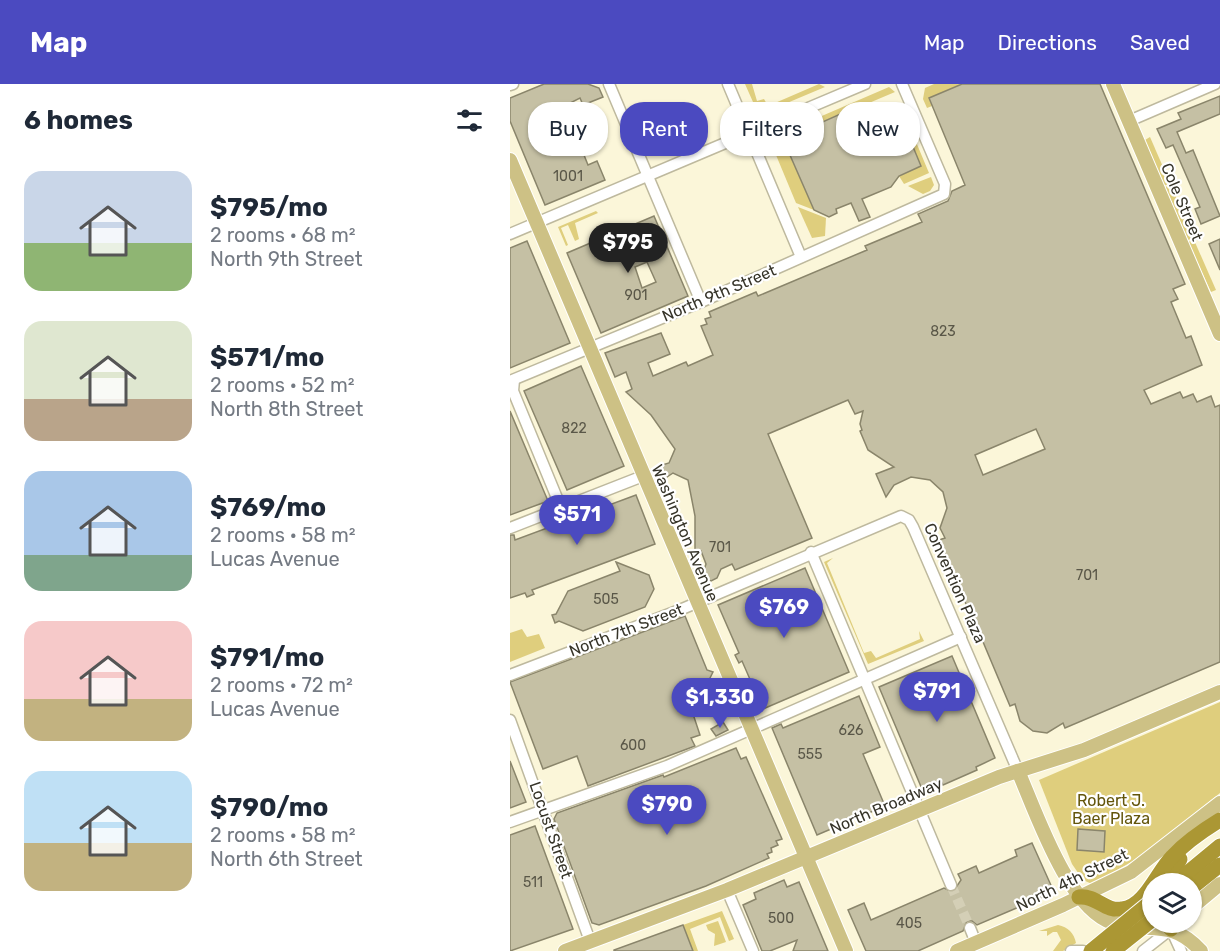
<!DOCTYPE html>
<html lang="en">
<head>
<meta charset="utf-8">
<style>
  body { margin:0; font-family:Rubik,sans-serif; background:#f2f2f3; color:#1f2937; height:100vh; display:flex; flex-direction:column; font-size:22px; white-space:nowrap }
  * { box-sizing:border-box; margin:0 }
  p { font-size:20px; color:#747a83 }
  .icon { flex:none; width:33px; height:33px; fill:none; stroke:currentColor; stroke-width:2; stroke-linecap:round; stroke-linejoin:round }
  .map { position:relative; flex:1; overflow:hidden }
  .side { display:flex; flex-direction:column; background:#fff; width:510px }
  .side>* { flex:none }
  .banner { position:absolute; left:18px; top:18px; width:570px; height:54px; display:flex; gap:12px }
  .controls { position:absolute; left:632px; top:789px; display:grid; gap:12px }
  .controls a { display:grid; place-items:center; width:60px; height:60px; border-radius:50%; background:#fff; box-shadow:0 2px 4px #0004; font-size:30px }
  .price { position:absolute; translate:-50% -51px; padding:0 14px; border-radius:21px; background:#4b4ac0; color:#fff; font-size:20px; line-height:39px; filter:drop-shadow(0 2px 3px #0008) }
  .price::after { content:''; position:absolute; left:50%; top:36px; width:18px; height:14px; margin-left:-9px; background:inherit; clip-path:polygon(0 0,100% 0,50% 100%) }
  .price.on { background:#222; color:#fff }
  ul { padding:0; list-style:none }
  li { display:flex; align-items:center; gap:18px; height:150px; padding:0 24px }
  li span { display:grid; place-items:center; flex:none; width:168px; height:120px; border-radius:18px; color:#555 }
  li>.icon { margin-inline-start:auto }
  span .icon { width:72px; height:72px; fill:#fffc; stroke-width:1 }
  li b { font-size:26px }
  h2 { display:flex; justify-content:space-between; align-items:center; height:72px; padding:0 24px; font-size:26px }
  .chip { padding:0 21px; border-radius:24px; background:#fff; box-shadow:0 2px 4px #0004; font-size:21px; line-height:54px }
  .chip.on { background:#4b4ac0; color:#fff }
  header { display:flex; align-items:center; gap:36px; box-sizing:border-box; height:84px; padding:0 30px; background:#4b4ac0; color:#fff }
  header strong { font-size:28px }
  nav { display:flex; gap:33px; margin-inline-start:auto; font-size:21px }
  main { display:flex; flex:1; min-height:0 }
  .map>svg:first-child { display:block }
  .green { fill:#dfce7d }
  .building { fill:#c5c0a4; stroke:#8a856b; stroke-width:1.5; fill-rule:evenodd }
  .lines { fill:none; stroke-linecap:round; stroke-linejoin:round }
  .minor-tunnel { stroke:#d4cfb6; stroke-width:10; stroke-dasharray:10 5; stroke-linecap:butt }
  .minor-casing { stroke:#beb99e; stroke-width:13 }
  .major-casing { stroke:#fff; stroke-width:16 }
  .highway-casing { stroke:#fff; stroke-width:17 }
  .minor { stroke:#fff; stroke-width:10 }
  .major { stroke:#cdc185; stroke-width:14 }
  .highway { stroke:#ab9734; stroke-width:15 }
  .highway-bridge-casing { stroke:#fff; stroke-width:17; stroke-linecap:butt }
  .highway-bridge { stroke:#ab9734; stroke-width:15 }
  .labels { text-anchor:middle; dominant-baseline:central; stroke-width:4.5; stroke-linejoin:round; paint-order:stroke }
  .number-label { font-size:14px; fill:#5a5748 }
  .street-label { font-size:16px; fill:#363429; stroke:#fff }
  .park-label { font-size:16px; fill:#63550b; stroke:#fff }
</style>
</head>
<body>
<header>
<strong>Map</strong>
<nav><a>Map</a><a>Directions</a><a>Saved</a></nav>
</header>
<main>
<section class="side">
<h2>6 homes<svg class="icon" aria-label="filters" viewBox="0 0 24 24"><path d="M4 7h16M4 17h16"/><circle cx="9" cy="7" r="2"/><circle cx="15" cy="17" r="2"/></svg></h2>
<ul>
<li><span style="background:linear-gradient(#c9d6e8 60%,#8fb573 0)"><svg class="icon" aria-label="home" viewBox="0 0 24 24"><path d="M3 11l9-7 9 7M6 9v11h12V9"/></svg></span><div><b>$795/mo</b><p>2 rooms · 68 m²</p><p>North 9th Street</p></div></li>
<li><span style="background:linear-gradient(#dfe7d0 65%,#b9a48a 0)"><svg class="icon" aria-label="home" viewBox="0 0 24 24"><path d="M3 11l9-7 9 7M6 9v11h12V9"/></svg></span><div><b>$571/mo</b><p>2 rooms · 52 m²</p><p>North 8th Street</p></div></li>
<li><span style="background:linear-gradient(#a9c7e8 70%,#7fa58c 0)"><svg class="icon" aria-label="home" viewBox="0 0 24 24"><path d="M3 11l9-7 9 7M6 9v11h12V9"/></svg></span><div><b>$769/mo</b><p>2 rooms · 58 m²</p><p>Lucas Avenue</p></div></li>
<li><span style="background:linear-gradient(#f6c9c9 65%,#c2b280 0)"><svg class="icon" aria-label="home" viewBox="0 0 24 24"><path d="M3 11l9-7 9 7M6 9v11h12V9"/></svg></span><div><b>$791/mo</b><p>2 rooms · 72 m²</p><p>Lucas Avenue</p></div></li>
<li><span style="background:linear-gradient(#bfe0f5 60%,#c2b280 0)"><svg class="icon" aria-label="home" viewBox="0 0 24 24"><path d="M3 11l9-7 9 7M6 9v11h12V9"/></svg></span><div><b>$790/mo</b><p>2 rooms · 58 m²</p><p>North 6th Street</p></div></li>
</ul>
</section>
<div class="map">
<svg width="710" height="867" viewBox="0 0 710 867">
  <rect width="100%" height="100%" fill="#fbf6d9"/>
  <g class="green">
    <polygon points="235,0 242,0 247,17 254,15 258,22 309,0 315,3 251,30 247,27"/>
    <polygon points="424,0 452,0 419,14 422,22 417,24 413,15 415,4"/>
    <polygon points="379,3 385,8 281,52 276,62 304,126 286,119 261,59 263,53"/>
    <polygon points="391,22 419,89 394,100 389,92 411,82 387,24"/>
    <polygon points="640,53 660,99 654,102 635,56"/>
    <polygon points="421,93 424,101 420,107 413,110 398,102"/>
    <polygon points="661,101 683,154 678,156 655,103"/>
    <polygon points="288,123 316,134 315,152 302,154"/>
    <polygon points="86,127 88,129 65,139 69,155 65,157 58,141 51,144 58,161 56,162 48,143"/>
    <polygon points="684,156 706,206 701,208 678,158"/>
    <polygon points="323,474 317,479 354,569 361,567 366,574 410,555 409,547 414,557 358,580 314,478"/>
    <polygon points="12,545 17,553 29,550 35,564 0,578 0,549"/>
    <polygon points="710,618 710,709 632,772 582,800 573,796 562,780 529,696"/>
    <polygon points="212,827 224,855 219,857 210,833 180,845 188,867 183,867 173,841"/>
    <polygon points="208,837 216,858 204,862 205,850 198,846 196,841"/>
    <path d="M 548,841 C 558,843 564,849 566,859 L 553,867 L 543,867 L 551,856 L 547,848 L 543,848 L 537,852 L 537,847 L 529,847 Z"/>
  </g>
  <g class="building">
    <polygon points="34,0 78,0 89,4 93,13 73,21 70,14 56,21 62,34 68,32 72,42 64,46 78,81 87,77 95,96 35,121 0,37 0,14"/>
    <path d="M 452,0 L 590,0 L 675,200 L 663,205 L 668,215 L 661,218 L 676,254 L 681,252 L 692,281 L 634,306 L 641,320 L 670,308 L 673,314 L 683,310 L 687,318 L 701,312 L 705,323 L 710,321 L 710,578 L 555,644 L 553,639 L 537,649 L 523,647 L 510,637 L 505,620 L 500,622 L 468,546 L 462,548 L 456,534 L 461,532 L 429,456 L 435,454 L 430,444 L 437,424 L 433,408 L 420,396 L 401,393 L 384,401 L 376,413 L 366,390 L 384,383 L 358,366 L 350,347 L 352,346 L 350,340 L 353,327 L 345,330 L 338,316 L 258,350 L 302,454 L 225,486 L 222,480 L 211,485 L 207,494 L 201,497 L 196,495 L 193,489 L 196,480 L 191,467 L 185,469 L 185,432 L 178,396 L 163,389 L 157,393 L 153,386 L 152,381 L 159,379 L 165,365 L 141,331 L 116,308 L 122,305 L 116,288 L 105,293 L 95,269 L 151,249 L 160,270 L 138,279 L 143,292 L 176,278 L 178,282 L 203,271 L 191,242 L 197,240 L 195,235 L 201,233 L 199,228 L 246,208 L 248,212 L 357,166 L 355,162 L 412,138 L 408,130 L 438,117 L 442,107 L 455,101 L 419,14 ZM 526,345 L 535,365 L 473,391 L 465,371 Z"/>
    <polygon points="710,12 710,30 667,48 676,69 683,66 710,132 691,140 685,125 690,123 663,61 656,64 647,45 671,35 668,29"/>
    <polygon points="346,23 356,28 359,36 387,24 411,82 389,92 381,103 352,115 360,133 349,137 341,119 326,125 327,129 319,133 304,126 276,62 281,52"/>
    <path d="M 144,132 L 178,212 L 91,249 L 57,169 ZM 137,178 L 146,198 L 132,204 L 125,183 Z"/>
    <polygon points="710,155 710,186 699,160"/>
    <polygon points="17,157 60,259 0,284 0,164"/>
    <polygon points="71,282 114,382 57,406 14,307"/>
    <polygon points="0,327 38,417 0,431"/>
    <polygon points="126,411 145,460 22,506 24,510 17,513 15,509 0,514 0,451 4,451 5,456"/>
    <polygon points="106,478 139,491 144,505 135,523 73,547 49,537 45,539 42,531 46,530 58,507 110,487"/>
    <polygon points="295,484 339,588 253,625 232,577 229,579 225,571 229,569 208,521"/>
    <polygon points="175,532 197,586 203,588 200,594 210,620 190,627 181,611 177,612 190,651 181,654 185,662 78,702 67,672 33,685 0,598"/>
    <polygon points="442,572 485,674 466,683 467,686 433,701 431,697 412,705 369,603"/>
    <polygon points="349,612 370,663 353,670 375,722 307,751 262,644 271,640 273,644"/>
    <polygon points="213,638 218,646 206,652 201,645"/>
    <polygon points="226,664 231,675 236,673 272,755 266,757 268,761 261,764 262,768 257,770 259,774 196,802 89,841 82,839 44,735 47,729 153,691 154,693"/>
    <polygon points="0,677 16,718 0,724"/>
    <polygon points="25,742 63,845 0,867 0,751"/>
    <polygon points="568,745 595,747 594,768 567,766"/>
    <polygon points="522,759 544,808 467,841 462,837 457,837 453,847 408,867 356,867 338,826 354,819 361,836 434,804 443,808 451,796 448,790 466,782 469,789 507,772 505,766"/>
    <polygon points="274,796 277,803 289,798 318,867 283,867 287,856 260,867 252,867 233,821 246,815 244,809"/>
    <polygon points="173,841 183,867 104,867 104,866"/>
  </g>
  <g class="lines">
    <polyline class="minor-tunnel" points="441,801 460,844"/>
    <g class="minor-casing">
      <g id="minor">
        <polyline points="99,0 191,218"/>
        <polyline points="218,0 291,173"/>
        <polyline points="0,1 3,0"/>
        <polyline points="619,37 705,0"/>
        <polyline points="0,150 355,0"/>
        <polyline points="4,296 3,307 47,414 51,419 58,422"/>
        <polyline points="0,297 191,218 434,110 435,100 392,0"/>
        <polyline points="0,444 133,392"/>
        <polyline points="301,468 441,801"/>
        <polyline points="0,591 172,525 391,432 399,436 403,443 508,687"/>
        <polyline points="0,636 80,857"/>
        <polyline points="0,738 157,682 451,553"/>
        <polyline points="217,806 243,867"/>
        <polyline points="460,844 466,859"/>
        <polyline points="561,867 573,867"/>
        <polyline points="633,867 661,845 671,867"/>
      </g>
    </g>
    <g class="major-casing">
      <g id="major">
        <polyline points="603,0 710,250"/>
        <polyline points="0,76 336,867"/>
        <path d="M 508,687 C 526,728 558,825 603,839 C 640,850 660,833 691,867"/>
        <polyline points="681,824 710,800"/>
        <polyline points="55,867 217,806 489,693 574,666 710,608"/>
        <polyline points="447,867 553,821 621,788 710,719"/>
      </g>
    </g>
    <g class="highway-casing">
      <g id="highway">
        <polyline points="656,800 670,775"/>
        <polyline points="664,800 710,762"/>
        <polyline points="681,804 710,781"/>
        <path d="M 569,813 C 586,811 595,828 612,825 C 635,823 647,788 662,773 C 676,758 692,747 710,736"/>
        <polyline points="658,838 661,845"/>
      </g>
    </g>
    <use href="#minor" class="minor"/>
    <use href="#major" class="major"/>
    <use href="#highway" class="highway"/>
    <g class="highway-bridge-casing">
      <g id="highway-bridge">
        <polyline points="581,867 642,817"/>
        <polyline points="603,867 642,836"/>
      </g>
    </g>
    <use href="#highway-bridge" class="highway-bridge"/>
  </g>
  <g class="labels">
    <g class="number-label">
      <text x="58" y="92">1001</text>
      <text x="126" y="211">901</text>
      <text x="433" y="247">823</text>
      <text x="64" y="344">822</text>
      <text x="210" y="463">701</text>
      <text x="577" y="491">701</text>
      <text x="96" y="515">505</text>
      <text x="341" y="646">626</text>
      <text x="123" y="661">600</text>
      <text x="300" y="670">555</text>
      <text x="23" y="798">511</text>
      <text x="271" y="834">500</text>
      <text x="399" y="839">405</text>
    </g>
    <g class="street-label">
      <text transform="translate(672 118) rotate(67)">Cole Street</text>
      <text transform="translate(209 209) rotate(-23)">North 9th Street</text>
      <text transform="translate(175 449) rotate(67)">Washington Avenue</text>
      <text transform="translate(445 499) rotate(66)">Convention Plaza</text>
      <text transform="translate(116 546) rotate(-21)">North 7th Street</text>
      <text transform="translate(376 722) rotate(-23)">North Broadway</text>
      <text transform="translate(41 746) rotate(71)">Locust Street</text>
      <text transform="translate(562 796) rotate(-26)">North 4th Street</text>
    </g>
    <g class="park-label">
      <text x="601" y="716">Robert J.<tspan x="601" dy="18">Baer Plaza</tspan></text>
    </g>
  </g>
</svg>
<div class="controls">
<a><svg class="icon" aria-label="layers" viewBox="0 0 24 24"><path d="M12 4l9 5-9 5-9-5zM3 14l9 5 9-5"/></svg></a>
</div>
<b class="price on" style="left:118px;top:190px">$795</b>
<b class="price" style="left:67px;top:462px">$571</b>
<b class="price" style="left:274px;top:555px">$769</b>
<b class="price" style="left:427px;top:639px">$791</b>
<b class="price" style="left:210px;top:645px">$1,330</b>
<b class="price" style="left:157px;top:752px">$790</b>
<div class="banner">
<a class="chip">Buy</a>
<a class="chip on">Rent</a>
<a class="chip">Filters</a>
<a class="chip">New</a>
</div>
</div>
</main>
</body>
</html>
